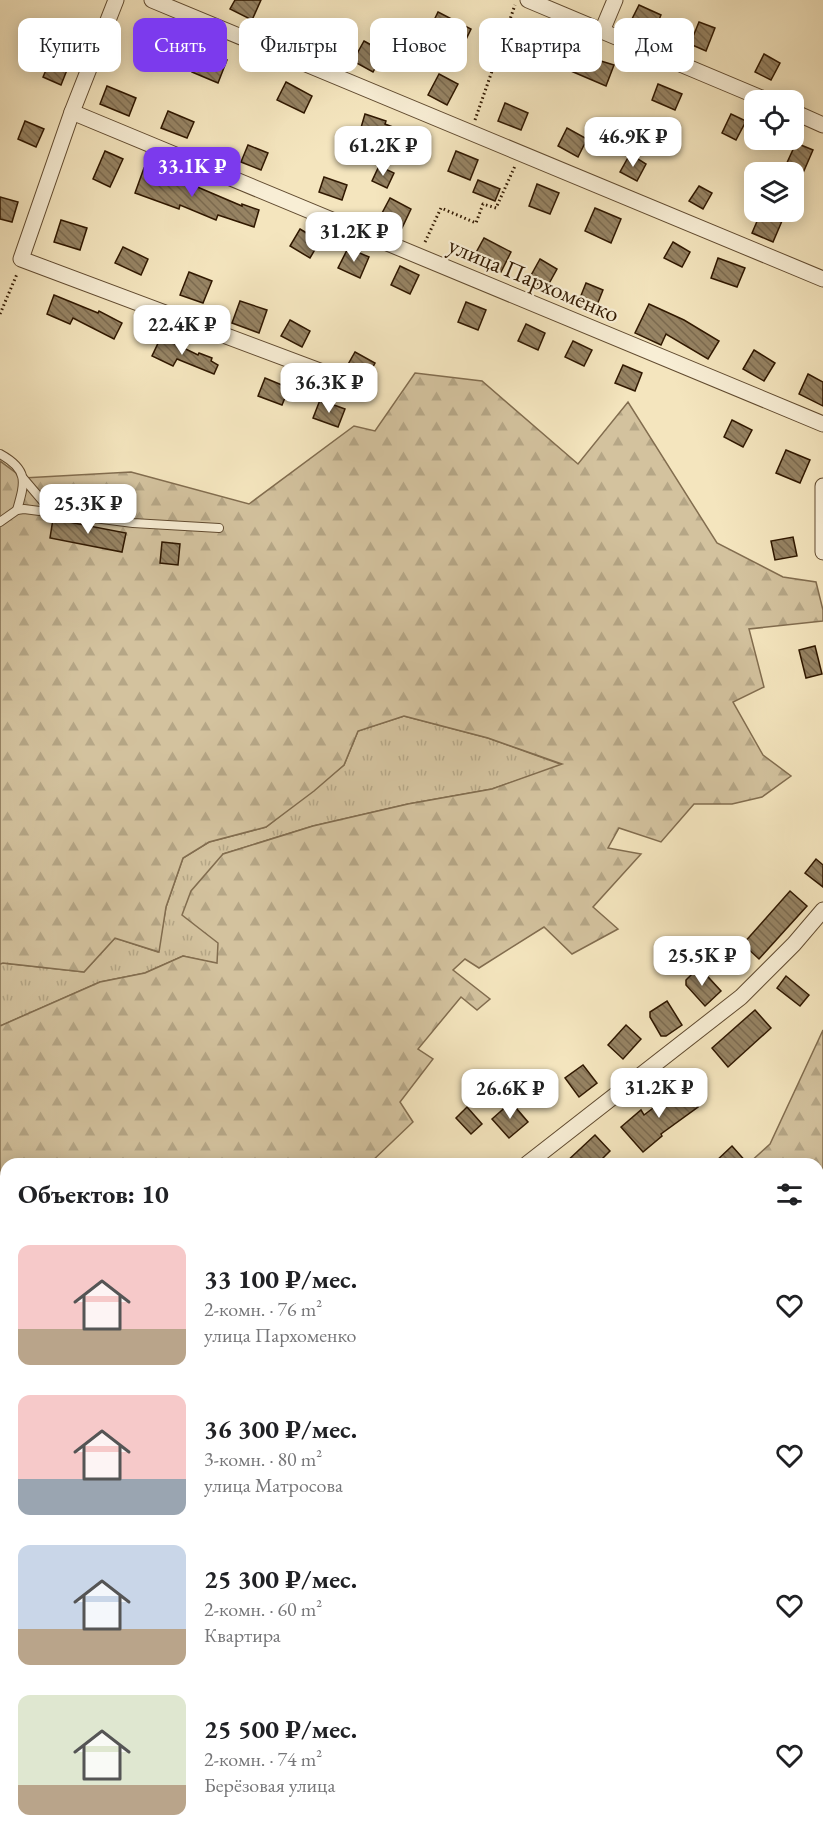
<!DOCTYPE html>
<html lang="ru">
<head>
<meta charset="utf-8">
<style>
  body { margin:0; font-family:"EB Garamond",serif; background:#f2f2f2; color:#202124; height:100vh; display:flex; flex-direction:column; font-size:22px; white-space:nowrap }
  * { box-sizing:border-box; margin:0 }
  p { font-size:20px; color:#757577 }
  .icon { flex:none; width:33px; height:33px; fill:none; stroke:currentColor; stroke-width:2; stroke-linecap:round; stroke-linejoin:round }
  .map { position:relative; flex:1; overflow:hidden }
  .sheet { position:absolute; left:0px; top:1158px; width:824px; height:686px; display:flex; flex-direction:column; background:#fff; border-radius:18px 18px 0 0; box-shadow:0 3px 15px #0003 }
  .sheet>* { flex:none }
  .banner { position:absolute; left:18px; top:18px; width:788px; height:54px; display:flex; gap:12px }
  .buttons { position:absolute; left:744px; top:90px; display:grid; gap:12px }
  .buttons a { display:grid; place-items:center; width:60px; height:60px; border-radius:12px; background:#fff; box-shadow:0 3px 15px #0003; font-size:30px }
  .price { position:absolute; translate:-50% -51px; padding:0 14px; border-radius:12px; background:#fff; color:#222; font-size:20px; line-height:39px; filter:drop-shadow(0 2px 3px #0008) }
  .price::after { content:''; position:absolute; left:50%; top:36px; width:18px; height:14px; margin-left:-9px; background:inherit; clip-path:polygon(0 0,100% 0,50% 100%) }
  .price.current { background:#7c3aed; color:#fff }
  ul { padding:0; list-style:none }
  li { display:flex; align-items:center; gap:18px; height:150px; padding:0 18px }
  li span { display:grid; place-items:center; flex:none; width:168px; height:120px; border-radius:12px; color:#555 }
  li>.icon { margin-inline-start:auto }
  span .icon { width:72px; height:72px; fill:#fffc; stroke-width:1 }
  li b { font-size:26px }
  h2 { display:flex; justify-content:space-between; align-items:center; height:72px; padding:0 18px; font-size:26px }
  .tag { padding:0 21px; border-radius:12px; background:#fff; box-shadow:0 3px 15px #0003; font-size:21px; line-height:54px }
  .tag.current { background:#7c3aed; color:#fff }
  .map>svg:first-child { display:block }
  .grass { fill:url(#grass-tufts); stroke:#826d4f; stroke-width:1.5 }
  .forest { fill:url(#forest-firs); stroke:#826d4f; stroke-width:1.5 }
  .building { fill:url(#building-back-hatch); stroke:#301800; stroke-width:1.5 }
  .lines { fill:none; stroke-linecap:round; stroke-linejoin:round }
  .service-casing { stroke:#614b30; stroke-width:10 }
  .minor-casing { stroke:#614b30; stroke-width:17 }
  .path { stroke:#301800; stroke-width:3; stroke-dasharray:1.5 3; stroke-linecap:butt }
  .service { stroke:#f8eed5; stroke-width:8 }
  .minor { stroke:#f8eed5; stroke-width:15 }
  .labels { text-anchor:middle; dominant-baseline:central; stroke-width:4.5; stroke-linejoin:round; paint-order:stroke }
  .street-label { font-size:24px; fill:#301800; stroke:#f8eed5 }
</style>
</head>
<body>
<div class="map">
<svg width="823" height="1843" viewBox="0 0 823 1843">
  <defs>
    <pattern id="grass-tufts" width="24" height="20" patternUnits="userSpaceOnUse" patternTransform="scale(1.5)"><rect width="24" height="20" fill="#d3c29e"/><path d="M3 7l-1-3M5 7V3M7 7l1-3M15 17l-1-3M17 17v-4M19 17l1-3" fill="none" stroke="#b5a686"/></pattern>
    <pattern id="forest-firs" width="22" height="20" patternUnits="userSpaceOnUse" patternTransform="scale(1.5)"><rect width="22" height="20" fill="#d3c29e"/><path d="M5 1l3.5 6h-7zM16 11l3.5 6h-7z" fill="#b5a686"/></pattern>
    <pattern id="building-back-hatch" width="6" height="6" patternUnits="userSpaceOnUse" patternTransform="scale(1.5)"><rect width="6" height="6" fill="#968363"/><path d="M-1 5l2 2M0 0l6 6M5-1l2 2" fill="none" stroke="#7b6a4f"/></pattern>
  </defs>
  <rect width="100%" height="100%" fill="#f4e5be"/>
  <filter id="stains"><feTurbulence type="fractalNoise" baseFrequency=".00333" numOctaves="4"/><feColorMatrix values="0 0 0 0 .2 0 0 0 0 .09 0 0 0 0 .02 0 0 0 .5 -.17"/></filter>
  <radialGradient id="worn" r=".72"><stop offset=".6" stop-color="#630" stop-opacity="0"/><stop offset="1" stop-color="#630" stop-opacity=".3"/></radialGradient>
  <polygon class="grass" points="404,716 488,738 563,765 492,789 408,804 313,826 223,854 218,964 183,956 145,973 100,982 0,1026 0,964 2,963 84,972 115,938 158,952 166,907 183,858 209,842 266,827 344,765 358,731"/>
  <g class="forest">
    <polygon points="415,373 482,381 578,464 628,402 717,543 783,577 816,582 823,610 823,621 749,629 764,687 733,702 763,755 791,776 762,797 732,804 694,804 661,842 619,828 608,848 641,854 593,907 618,929 572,954 544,927 479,968 465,959 453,970 490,999 477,1010 461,997 418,1049 433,1059 400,1102 413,1122 369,1164 6,1164 6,1563 0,1562 0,1026 100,982 145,973 183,956 217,963 218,943 182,915 191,891 223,854 313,826 408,804 492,789 562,764 488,738 404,716 358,731 344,765 314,791 266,827 209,842 183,858 166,907 159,952 115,938 84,972 3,963 0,964 0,461 23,478 131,472 249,504 354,426 375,431"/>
    <polygon points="823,1030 823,1721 818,1727 818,1164 748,1164 770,1144"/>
    <polygon points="0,1607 6,1607 6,1838 572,1838 566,1843 0,1843"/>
  </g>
  <g class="building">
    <polygon points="235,0 261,0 252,20 230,9"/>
    <polygon points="639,5 661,15 654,32 631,21"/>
    <polygon points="438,12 471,29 457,58 424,41"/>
    <polygon points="306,19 329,32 319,49 296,36"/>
    <polygon points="699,22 715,28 706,51 690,44"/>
    <polygon points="146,24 167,34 160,51 138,42"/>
    <polygon points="532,32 591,58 614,65 606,86 524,51"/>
    <polygon points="364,41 384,52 373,72 353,61"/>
    <polygon points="201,49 227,60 218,83 192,72"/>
    <polygon points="764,54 780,63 771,80 755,72"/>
    <polygon points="49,63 67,70 61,85 43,77"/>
    <polygon points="439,74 458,84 447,105 428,95"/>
    <polygon points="286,82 312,96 304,113 277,100"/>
    <polygon points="658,84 682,94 675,110 652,100"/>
    <polygon points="107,86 136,98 129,116 100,104"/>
    <polygon points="505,103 528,113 521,130 498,121"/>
    <polygon points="168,111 194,122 187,138 161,128"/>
    <polygon points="365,114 386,121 385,124 429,141 422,159 398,150 400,144 360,131"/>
    <polygon points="731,114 746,121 736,140 722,133"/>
    <polygon points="25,121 44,129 36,147 18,139"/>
    <polygon points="567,128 587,139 578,157 558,146"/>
    <polygon points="796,143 813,150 803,173 786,165"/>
    <polygon points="248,145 268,153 261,170 241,162"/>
    <polygon points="105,151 123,159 110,187 93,179"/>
    <polygon points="456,151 478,160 470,180 448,171"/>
    <polygon points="630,154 646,164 637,181 620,172"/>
    <polygon points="379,166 394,173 387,188 372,181"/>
    <polygon points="144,168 188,183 242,206 242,204 259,210 254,227 218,215 216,220 180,205 179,209 135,193"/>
    <polygon points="324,177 347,185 342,200 319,192"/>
    <polygon points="478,180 500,189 495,201 473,192"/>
    <polygon points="537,184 559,193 550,214 529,206"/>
    <polygon points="699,186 712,193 703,209 689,201"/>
    <polygon points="0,197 18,202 12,222 0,219"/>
    <polygon points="390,198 411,209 402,228 380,217"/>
    <polygon points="595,208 621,219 611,243 585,231"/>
    <polygon points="761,212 782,221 773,242 752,233"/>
    <polygon points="61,220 87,228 80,250 54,242"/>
    <polygon points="300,229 320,241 310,258 290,246"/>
    <polygon points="484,238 511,252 501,272 473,258"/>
    <polygon points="673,242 690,252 682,267 664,258"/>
    <polygon points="123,247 148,259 141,275 115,263"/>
    <polygon points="348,248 369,257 360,278 338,268"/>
    <polygon points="718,258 745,268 737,287 711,278"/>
    <polygon points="540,259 557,269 546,289 529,279"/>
    <polygon points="400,266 419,275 410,294 391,285"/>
    <polygon points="189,272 212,281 203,303 180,295"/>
    <polygon points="586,283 603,290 595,310 578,303"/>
    <polygon points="54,295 98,313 99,311 122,323 114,339 73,318 70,324 47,314"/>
    <polygon points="240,301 267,310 259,333 232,323"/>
    <polygon points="466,302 486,310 478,330 458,322"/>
    <polygon points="649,304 684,320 719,341 708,359 666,334 661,345 635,333"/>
    <polygon points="290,320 310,331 302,347 281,336"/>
    <polygon points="526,324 545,333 538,350 518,341"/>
    <polygon points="161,337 198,355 199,353 212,358 211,361 218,365 214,374 177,359 173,366 152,356"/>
    <polygon points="573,341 592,350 584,366 565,357"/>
    <polygon points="754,350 775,363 764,381 743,369"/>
    <polygon points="355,352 375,363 367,378 346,368"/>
    <polygon points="623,365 642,373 635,391 615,383"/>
    <polygon points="808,374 823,382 823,406 799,394"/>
    <polygon points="265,378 289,388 282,405 258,396"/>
    <polygon points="320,400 345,409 338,427 313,418"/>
    <polygon points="732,420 752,430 743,447 724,437"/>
    <polygon points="786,450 810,460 800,483 776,473"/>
    <polygon points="53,519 126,533 122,552 50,538"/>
    <polygon points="793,537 797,556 775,560 771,541"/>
    <polygon points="162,542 180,544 178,565 160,563"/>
    <polygon points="815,646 822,674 806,678 799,650"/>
    <polygon points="816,859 823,865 823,887 805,873"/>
    <polygon points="790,891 807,906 759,959 743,944"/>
    <polygon points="699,967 721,991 705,1006 686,985 686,980"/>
    <polygon points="786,976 809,995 800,1006 777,988"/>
    <polygon points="667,1001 682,1025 666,1036 661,1036 650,1017 650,1012"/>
    <polygon points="755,1010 771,1028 728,1067 712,1048"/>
    <polygon points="626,1025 641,1039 623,1059 608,1045"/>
    <polygon points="583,1065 597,1083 579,1097 565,1078"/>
    <polygon points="682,1086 698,1107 661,1134 662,1136 643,1152 621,1127 641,1110 644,1115"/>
    <polygon points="511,1102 528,1122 509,1138 492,1119"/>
    <polygon points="467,1107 482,1124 471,1134 456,1118"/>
    <polygon points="595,1135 610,1151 597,1164 564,1164"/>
    <polygon points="732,1146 748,1164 713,1164"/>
  </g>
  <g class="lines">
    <g class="service-casing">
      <g id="service">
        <path d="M 0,454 C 29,470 25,482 17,510"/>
        <polyline points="23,478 52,512"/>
        <polyline points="0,522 17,510 24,509 133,523 219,528"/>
      </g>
    </g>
    <g class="minor-casing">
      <g id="minor">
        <polyline points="116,0 72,112 823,424"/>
        <polyline points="152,0 823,279"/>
        <polyline points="528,0 766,100"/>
        <polyline points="602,31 615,0"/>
        <polyline points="72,112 21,259 365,388"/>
        <polyline points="794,112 823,125"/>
        <polyline points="823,486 823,552"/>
        <polyline points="527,1164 741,997 794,944 823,910"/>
      </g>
    </g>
    <g class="path">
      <polyline points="475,120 515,5"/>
      <polyline points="425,242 441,208 476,223 483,204 496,208 515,166"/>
      <polyline points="0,314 17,274"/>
    </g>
    <use href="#service" class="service"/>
    <use href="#minor" class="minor"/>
  </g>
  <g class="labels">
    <g class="street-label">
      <text transform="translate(534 279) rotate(23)">улица Пархоменко</text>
    </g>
  </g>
  <rect width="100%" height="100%" filter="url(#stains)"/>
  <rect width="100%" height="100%" fill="url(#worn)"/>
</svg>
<div class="buttons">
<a><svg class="icon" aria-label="locate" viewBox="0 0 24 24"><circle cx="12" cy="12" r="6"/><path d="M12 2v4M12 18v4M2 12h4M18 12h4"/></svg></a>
<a><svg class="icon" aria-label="layers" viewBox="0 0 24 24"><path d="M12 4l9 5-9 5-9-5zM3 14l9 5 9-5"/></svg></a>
</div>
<b class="price" style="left:633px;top:168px">46.9K ₽</b>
<b class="price" style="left:383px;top:177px">61.2K ₽</b>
<b class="price current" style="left:192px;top:198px">33.1K ₽</b>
<b class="price" style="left:354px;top:263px">31.2K ₽</b>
<b class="price" style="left:182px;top:356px">22.4K ₽</b>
<b class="price" style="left:329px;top:414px">36.3K ₽</b>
<b class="price" style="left:88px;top:535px">25.3K ₽</b>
<b class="price" style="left:702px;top:987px">25.5K ₽</b>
<b class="price" style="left:659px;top:1119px">31.2K ₽</b>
<b class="price" style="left:510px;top:1120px">26.6K ₽</b>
<div class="banner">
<a class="tag">Купить</a>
<a class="tag current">Снять</a>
<a class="tag">Фильтры</a>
<a class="tag">Новое</a>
<a class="tag">Квартира</a>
<a class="tag">Дом</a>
</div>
<section class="sheet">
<h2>Объектов: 10<svg class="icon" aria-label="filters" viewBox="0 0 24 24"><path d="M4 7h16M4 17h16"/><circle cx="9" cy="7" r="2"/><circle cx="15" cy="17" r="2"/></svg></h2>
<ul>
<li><span style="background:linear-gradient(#f6c9c9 70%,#b9a48a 0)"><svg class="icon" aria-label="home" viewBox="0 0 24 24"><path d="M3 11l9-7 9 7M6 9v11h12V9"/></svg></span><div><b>33 100 ₽/мес.</b><p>2-комн. · 76 m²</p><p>улица Пархоменко</p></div><svg class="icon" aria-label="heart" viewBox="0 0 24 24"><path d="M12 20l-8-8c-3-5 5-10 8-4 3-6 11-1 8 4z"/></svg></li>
<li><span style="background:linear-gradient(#f6c9c9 70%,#9aa5b1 0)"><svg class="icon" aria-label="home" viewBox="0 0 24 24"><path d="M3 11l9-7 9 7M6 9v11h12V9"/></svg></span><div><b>36 300 ₽/мес.</b><p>3-комн. · 80 m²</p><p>улица Матросова</p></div><svg class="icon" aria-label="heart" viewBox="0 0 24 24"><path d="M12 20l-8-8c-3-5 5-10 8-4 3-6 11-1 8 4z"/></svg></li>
<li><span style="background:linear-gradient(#c9d6e8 70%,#b9a48a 0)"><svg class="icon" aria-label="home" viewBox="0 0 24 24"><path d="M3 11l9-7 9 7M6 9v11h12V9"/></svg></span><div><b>25 300 ₽/мес.</b><p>2-комн. · 60 m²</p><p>Квартира</p></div><svg class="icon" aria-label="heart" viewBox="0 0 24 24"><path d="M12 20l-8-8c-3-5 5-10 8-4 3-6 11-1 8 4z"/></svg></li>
<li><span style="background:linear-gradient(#dfe7d0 75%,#b9a48a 0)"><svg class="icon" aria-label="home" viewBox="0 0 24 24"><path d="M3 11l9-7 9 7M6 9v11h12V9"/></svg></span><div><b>25 500 ₽/мес.</b><p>2-комн. · 74 m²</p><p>Берёзовая улица</p></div><svg class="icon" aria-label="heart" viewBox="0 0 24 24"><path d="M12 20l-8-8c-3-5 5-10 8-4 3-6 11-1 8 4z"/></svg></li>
</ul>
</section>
</div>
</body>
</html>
